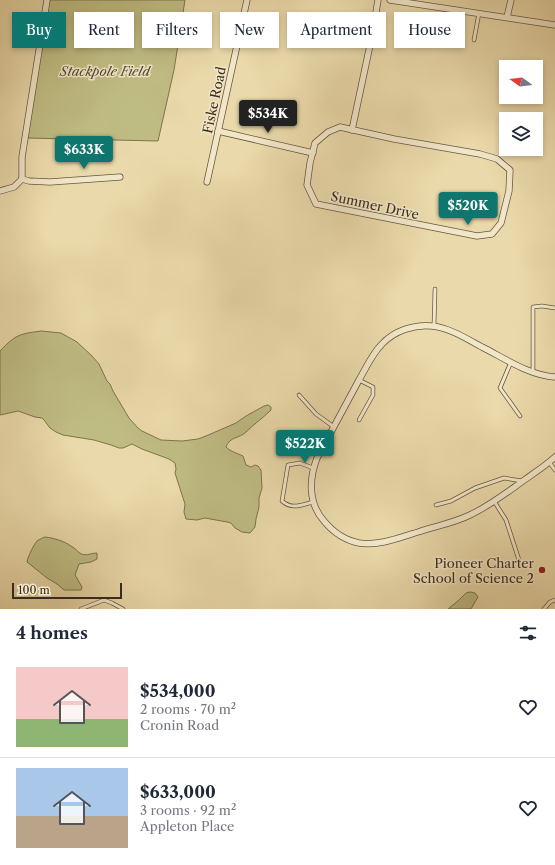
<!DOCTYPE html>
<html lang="en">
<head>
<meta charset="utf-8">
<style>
  body { margin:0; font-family:"Libre Caslon Text",serif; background:#f6f6f7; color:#1f2937; height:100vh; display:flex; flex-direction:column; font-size:15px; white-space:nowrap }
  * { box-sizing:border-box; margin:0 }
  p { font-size:13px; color:#747a83 }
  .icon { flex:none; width:22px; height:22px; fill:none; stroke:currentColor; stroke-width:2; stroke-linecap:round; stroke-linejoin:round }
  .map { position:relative; height:609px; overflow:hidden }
  .sheet { display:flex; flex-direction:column; background:#fff; flex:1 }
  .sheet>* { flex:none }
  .top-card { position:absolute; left:12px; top:12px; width:531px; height:36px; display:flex; gap:8px }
  .needle { width:26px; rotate:285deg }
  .buttons { position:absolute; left:499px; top:60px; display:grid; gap:8px }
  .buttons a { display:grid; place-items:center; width:44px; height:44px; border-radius:0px; background:#fff; box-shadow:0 2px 6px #0003; font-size:20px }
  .scale { position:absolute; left:12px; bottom:10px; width:110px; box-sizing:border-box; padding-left:4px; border:2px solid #3b2d1d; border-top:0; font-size:11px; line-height:14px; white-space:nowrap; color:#3b2d1d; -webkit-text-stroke:3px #f1e6c8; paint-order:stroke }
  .price { position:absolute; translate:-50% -34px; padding:0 9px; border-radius:4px; background:#0f766e; color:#fff; font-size:13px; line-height:26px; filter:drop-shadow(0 1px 2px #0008) }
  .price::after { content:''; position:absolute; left:50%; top:24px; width:12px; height:9px; margin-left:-6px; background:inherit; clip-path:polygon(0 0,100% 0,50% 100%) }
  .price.active { background:#222; color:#fff }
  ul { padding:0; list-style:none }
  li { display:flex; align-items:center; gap:12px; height:100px; padding:0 16px }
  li+li { border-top:1px solid #e0e1e3 }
  li span { display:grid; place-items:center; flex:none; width:112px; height:80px; border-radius:0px; color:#555 }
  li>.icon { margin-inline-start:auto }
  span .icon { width:48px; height:48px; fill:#fffc; stroke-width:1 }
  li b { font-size:17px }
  h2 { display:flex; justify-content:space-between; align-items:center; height:48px; padding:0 16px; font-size:17px }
  .chip { padding:0 14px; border-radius:0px; background:#fff; box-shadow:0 2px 6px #0003; font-size:14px; line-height:36px }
  .chip.active { background:#0f766e; color:#fff }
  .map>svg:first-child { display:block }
  .green { fill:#bfbc83; stroke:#7d7450 }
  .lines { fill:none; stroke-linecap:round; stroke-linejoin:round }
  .lane-casing { stroke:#675840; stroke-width:4.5 }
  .street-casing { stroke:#675840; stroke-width:7 }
  .lane { stroke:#f1e6c8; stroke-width:3 }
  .street { stroke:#f1e6c8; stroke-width:5.5 }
  .poi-dot { fill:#8f2418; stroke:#f1e6c8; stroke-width:1.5 }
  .labels { text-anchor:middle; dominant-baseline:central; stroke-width:3; stroke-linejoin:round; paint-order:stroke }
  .park-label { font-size:13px; font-style:italic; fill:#554a31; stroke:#f1e6c8 }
  .street-label { font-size:13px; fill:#3b2d1d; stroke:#f1e6c8 }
  .poi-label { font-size:13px; fill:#3b2d1d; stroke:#f1e6c8; text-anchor:end }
</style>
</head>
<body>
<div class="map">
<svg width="555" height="609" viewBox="0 0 555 609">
  <rect width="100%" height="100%" fill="#ead9aa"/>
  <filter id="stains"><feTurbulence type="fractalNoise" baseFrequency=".005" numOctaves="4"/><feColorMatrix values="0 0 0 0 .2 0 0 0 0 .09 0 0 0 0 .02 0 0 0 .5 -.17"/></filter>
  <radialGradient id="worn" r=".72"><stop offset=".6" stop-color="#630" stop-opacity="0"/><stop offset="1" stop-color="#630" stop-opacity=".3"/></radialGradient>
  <g class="green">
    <polygon points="49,0 185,0 174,70 158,141 27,138"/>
    <path d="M 41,331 L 61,333 L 77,342 L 92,356 L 99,364 L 107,381 L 110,384 L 113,391 L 129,418 L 138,428 L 142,431 L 161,440 L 182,441 L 198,439 L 206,436 L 236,423 L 246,416 L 264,406 L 268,405 L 271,407 L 271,410 C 263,418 254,424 246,432 C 239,439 230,436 226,447 C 231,452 237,453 243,456 L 246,465 L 251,467 L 255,465 L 258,466 L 261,470 L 262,488 L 259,498 L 259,507 L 256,519 L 255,527 L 250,533 L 242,532 L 235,528 L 231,523 L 227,522 L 205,518 L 197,520 L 186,519 L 184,512 L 185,504 L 175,473 L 176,469 L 175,463 L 169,459 L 142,449 L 132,444 L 123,448 L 119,448 L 111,445 L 94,440 L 63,435 L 56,432 L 50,428 L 44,420 L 42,418 L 35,417 L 18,411 L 0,415 L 0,351 C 7,344 14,336 24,334 C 30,332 36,332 41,331 Z"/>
    <path d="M 45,537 C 54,538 64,541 71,546 C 75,548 78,552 81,554 C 87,556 92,553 97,553 L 97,559 L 91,562 L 79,564 L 75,575 L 82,587 L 81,590 L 64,590 L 57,584 L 47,578 L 27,562 C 28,556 34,544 38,540 C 39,540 44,537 45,537 Z"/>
    <polygon points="470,592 475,593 478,597 475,602 471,609 448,609 459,600 466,593"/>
  </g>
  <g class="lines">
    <g class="lane-casing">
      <g id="lane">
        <polyline points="474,40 479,13"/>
        <polyline points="434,326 435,289"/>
        <polyline points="511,362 500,388 520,416"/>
        <polyline points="533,372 533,307 542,306 555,308"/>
        <polyline points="299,395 316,414 334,427"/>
        <polyline points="359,420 373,395 373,387 359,380"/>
        <polyline points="549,462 555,470"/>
        <polyline points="494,501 506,520 519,560"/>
        <path d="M 313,502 C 301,505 292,510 282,501 L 288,465 L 300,463 L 313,468"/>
        <polyline points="436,505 451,501 475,488 504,478 522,481"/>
        <polyline points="81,609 104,600 112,603 123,609"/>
        <polyline points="544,609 550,602 555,600"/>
      </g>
    </g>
    <g class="street-casing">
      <g id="street">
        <polyline points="390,0 555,25"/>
        <polyline points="507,17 511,0"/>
        <polygon points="340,127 394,139 480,154 497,159 510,170 509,191 501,223 492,234 477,236 316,204 307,185 310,163 315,143 328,132"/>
        <polyline points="352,130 373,31 378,0"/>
        <polyline points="218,131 313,153"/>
        <polyline points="22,179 22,157 47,0"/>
        <polyline points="22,179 29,181 50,182 120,177"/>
        <polyline points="207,182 247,0"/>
        <polyline points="0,191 14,187 22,179"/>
        <path d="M 555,377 C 530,376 504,358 482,347 C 467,339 450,328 432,326 C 414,324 394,331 382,344 C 372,354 366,368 359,380 C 345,406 331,432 317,458 C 309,479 308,503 324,521 C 333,532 344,540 359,543 C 379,546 399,538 418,532 C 435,526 454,523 470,515 C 489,506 506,493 523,481 C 534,473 545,466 555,457"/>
      </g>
    </g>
    <use href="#lane" class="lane"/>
    <use href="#street" class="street"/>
  </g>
  <circle class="poi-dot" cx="542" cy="570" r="4"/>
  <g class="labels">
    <g class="park-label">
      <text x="105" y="71">Stackpole Field</text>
    </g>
    <g class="street-label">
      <text transform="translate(214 100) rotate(-78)">Fiske Road</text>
      <text transform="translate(375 205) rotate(12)">Summer Drive</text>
    </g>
    <g class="poi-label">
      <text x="534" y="563">Pioneer Charter<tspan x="534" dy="15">School of Science 2</tspan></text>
    </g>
  </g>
  <rect width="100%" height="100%" filter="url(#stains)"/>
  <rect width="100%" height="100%" fill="url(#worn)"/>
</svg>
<div class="buttons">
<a><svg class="needle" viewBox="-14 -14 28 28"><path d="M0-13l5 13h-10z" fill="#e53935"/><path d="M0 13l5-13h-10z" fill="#747a83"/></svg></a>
<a><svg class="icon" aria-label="layers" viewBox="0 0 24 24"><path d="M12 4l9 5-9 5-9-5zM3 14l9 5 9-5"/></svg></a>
</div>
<div class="scale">100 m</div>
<b class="price active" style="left:268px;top:134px">$534K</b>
<b class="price" style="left:84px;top:170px">$633K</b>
<b class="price" style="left:468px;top:226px">$520K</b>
<b class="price" style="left:305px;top:464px">$522K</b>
<div class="top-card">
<a class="chip active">Buy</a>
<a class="chip">Rent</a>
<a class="chip">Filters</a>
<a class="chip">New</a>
<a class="chip">Apartment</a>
<a class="chip">House</a>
</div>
</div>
<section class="sheet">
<h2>4 homes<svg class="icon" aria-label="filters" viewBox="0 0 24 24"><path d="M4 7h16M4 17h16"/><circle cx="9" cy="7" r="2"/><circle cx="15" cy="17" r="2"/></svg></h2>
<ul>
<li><span style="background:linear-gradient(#f6c9c9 65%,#8fb573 0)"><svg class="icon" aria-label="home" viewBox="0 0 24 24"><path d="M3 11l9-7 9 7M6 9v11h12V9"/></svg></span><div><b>$534,000</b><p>2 rooms · 70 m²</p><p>Cronin Road</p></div><svg class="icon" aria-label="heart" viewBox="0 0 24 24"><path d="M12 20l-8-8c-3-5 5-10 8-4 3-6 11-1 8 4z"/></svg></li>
<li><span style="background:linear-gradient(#a9c7e8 60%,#b9a48a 0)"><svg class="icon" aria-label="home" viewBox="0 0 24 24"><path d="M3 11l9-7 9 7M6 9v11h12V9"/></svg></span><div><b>$633,000</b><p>3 rooms · 92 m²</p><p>Appleton Place</p></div><svg class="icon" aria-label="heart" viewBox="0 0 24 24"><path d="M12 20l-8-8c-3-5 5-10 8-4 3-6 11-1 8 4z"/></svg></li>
</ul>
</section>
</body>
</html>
